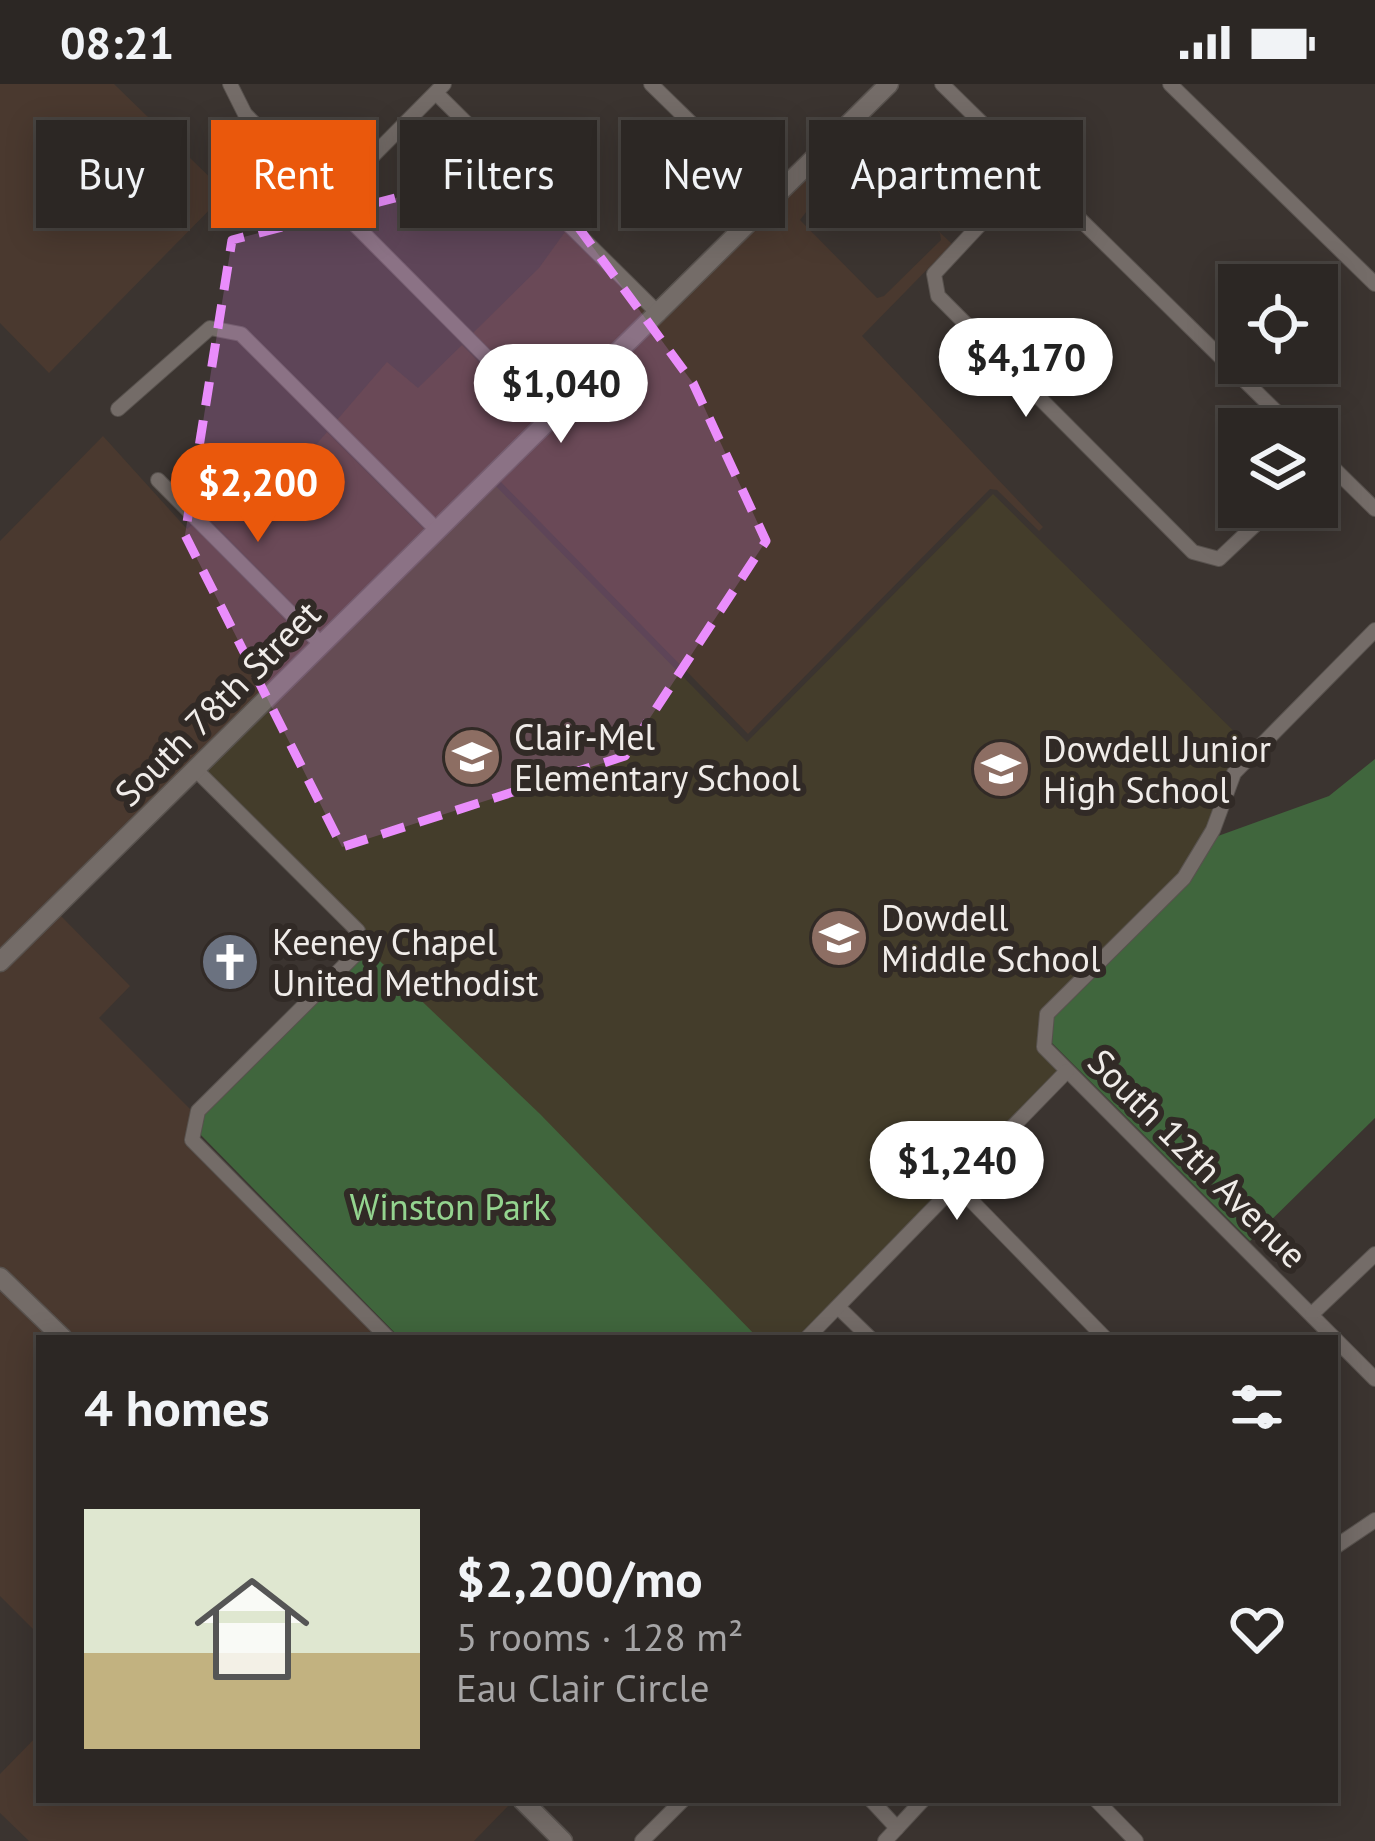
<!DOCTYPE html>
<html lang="en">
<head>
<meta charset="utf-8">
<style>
  body { margin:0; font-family:"PT Sans",sans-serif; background:#383331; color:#f1f3f6; height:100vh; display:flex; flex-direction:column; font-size:45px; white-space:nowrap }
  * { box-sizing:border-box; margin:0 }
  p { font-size:39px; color:#a6a5a6 }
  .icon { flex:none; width:66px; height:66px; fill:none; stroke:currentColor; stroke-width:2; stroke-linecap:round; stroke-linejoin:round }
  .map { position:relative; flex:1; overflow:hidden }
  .drawer { position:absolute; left:36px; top:1251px; width:1302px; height:468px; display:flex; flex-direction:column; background:#2c2724; border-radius:0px; box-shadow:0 6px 30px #0003,0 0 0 3px #484441 }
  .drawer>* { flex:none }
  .banner { position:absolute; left:36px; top:36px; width:1305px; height:108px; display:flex; gap:24px }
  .controls { position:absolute; left:1218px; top:180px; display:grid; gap:24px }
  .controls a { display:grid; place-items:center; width:120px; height:120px; border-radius:0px; background:#2c2724; box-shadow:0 6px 30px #0003,0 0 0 3px #484441; font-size:60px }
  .price { position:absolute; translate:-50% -102px; padding:0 27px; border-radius:42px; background:#fff; color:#222; font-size:39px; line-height:78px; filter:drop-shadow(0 3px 6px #0008) }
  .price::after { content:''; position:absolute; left:50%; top:72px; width:36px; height:27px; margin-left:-18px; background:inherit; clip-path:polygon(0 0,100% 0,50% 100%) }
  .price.active { background:#ea580c; color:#fff }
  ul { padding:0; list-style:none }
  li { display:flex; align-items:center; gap:36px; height:300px; padding:0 48px }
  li+li { border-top:3px solid #484441 }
  li span { display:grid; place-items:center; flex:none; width:336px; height:240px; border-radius:0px; color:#555 }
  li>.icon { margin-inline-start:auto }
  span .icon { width:144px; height:144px; fill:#fffc; stroke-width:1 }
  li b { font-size:51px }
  h2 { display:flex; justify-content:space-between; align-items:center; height:144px; padding:0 48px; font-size:51px }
  .chip { padding:0 42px; border-radius:0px; background:#2c2724; box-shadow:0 6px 30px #0003,0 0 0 3px #484441; font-size:42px; line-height:108px }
  .chip.active { background:#ea580c; color:#fff }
  .status { display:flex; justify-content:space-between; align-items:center; height:84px; padding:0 60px; background:#2c2724; direction:ltr }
  .status svg { height:33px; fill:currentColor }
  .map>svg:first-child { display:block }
  .commercial { fill:#4a392f }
  .education { fill:#443d2b }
  .green { fill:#40663d }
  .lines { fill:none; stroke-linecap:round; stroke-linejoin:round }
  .minor-casing { stroke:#58524e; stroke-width:16 }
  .tertiary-casing { stroke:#58524e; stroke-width:21 }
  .minor { stroke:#746c68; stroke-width:14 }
  .tertiary { stroke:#746c68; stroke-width:18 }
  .marked { fill:#ea8dfc; fill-opacity:0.2; stroke:#ea8dfc; stroke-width:9; stroke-dasharray:24 15; stroke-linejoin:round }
  .labels { text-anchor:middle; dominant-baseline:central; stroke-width:12; stroke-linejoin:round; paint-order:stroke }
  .street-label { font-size:36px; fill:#f0ece9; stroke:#312a26 }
  .poi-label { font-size:36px; fill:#f0ece9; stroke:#312a26; text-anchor:start }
  .park-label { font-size:36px; fill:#94d48f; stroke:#312a26 }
</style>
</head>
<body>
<div class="status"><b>08:21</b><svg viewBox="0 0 49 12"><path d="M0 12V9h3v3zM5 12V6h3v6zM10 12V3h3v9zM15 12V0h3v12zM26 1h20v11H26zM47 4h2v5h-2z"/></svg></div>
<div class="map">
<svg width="1375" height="1757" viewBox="0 0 1375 1757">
  <rect width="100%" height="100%" fill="#3b3430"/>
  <g class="commercial">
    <polygon points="0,0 114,0 226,109 49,289 0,239"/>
    <polygon points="845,55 855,65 810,107 808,113 813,119 800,136 877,214 884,212 941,156 940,149 922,131 952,160 862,252 1043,443 1039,447 997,406 990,405 748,650 499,396"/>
    <polygon points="565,148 648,230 550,326 473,249 539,184"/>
    <polygon points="462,261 538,337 437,436 337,336 387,278 418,304"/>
    <polygon points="327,348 426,447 322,550 203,429 250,375 281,401"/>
    <polygon points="103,352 187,445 192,441 311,562 0,869 0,457"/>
    <polygon points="57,828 130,902 99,934 194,1029 190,1058 383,1254 65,1254 0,1188 0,884"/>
    <polygon points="0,1200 54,1254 39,1254 39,1551 0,1512"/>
    <polygon points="39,1650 39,1716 514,1716 474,1757 29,1757 0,1729 0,1690"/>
  </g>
  <polygon class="education" points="489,395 747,658 993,410 1254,667 1234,689 1184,794 1047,930 1044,963 1067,987 807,1254 756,1254 358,868 358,847 197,687"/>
  <g class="green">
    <polygon points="1375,675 1375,1034 1250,1157 1052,959 1054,932 1188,799 1218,752 1329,712"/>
    <polygon points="362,860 540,1030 758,1254 400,1254 193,1043"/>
  </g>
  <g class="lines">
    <g class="minor-casing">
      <g id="minor">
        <polyline points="230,0 245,30 549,336"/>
        <polyline points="651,0 772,118"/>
        <polyline points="942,0 1294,345"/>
        <polyline points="1170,0 1375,200"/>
        <polyline points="436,9 659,230"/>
        <polyline points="1030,87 934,190 938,212 1193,468 1219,475 1274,423"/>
        <polyline points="329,116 444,0"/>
        <polyline points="118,325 210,244 241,250 437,446"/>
        <polyline points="1317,368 1375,425"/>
        <polyline points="158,396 322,561"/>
        <polyline points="1375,546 1234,689 1213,746 1184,794 1047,930 1044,963 1375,1295"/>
        <polyline points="197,687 358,847 358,868 198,1027 192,1056 388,1254"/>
        <polyline points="958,1103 1105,1254"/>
        <polyline points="838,1223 870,1254"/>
        <polyline points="1312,1230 1375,1170"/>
        <polyline points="807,1254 1067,987"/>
        <polyline points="1335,1463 1375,1436"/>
        <polyline points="871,1716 897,1744"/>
        <polyline points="1096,1716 1136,1757"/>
        <polyline points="642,1757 683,1716"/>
        <polyline points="885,1757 923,1716"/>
      </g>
    </g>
    <g class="tertiary-casing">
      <g id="tertiary">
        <polyline points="0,878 889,0"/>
        <polyline points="0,1193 63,1254"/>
        <polyline points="522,1716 563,1757"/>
      </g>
    </g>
    <use href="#minor" class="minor"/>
    <use href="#tertiary" class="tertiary"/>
  </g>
  <path class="marked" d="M 531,79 L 693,299 L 766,457 L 625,672 L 342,763 L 185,451 L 232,156 Z"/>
  <defs>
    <g id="school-disc" transform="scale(3)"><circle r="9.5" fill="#8d6e63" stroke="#312a26"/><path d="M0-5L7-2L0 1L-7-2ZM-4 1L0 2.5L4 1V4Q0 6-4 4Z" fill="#fff"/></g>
    <g id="church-disc" transform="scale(3)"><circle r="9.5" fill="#6b7280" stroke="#312a26"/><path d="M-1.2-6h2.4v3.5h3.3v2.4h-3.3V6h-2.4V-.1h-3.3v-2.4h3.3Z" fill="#fff"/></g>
  </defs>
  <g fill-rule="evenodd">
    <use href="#school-disc" x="472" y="673"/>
    <use href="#school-disc" x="1001" y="685"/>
    <use href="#school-disc" x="839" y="854"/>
    <use href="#church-disc" x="230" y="878"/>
  </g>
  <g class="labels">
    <g class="street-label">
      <text transform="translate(217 619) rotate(-45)">South 78th Street</text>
      <text transform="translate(1198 1074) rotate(45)">South 12th Avenue</text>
    </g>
    <g class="poi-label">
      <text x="514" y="652">Clair-Mel<tspan x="514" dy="41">Elementary School</tspan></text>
      <text x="1043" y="664">Dowdell Junior<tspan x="1043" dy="41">High School</tspan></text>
      <text x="881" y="833">Dowdell<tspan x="881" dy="41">Middle School</tspan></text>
      <text x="272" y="857">Keeney Chapel<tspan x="272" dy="41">United Methodist</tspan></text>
    </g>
    <g class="park-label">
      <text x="450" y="1122">Winston Park</text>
    </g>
  </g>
</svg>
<div class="controls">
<a><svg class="icon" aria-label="locate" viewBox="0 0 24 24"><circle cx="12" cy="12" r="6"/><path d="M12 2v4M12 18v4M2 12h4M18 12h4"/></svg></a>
<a><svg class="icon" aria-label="layers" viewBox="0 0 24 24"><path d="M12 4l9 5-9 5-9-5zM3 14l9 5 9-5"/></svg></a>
</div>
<b class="price" style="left:1026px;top:336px">$4,170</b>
<b class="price" style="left:561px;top:362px">$1,040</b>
<b class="price active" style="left:258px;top:461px">$2,200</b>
<b class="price" style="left:957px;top:1139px">$1,240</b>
<div class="banner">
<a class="chip">Buy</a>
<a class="chip active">Rent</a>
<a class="chip">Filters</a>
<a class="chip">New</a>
<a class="chip">Apartment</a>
</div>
<section class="drawer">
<h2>4 homes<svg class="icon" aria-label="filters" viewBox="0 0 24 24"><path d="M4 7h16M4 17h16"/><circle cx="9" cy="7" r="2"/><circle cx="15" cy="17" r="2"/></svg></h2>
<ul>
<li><span style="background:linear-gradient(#dfe7d0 60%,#c2b280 0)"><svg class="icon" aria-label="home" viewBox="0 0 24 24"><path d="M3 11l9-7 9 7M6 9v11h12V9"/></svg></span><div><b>$2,200/mo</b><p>5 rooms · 128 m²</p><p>Eau Clair Circle</p></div><svg class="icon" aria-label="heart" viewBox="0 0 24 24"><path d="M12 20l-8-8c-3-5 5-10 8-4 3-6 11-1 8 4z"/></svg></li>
</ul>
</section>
</div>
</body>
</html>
